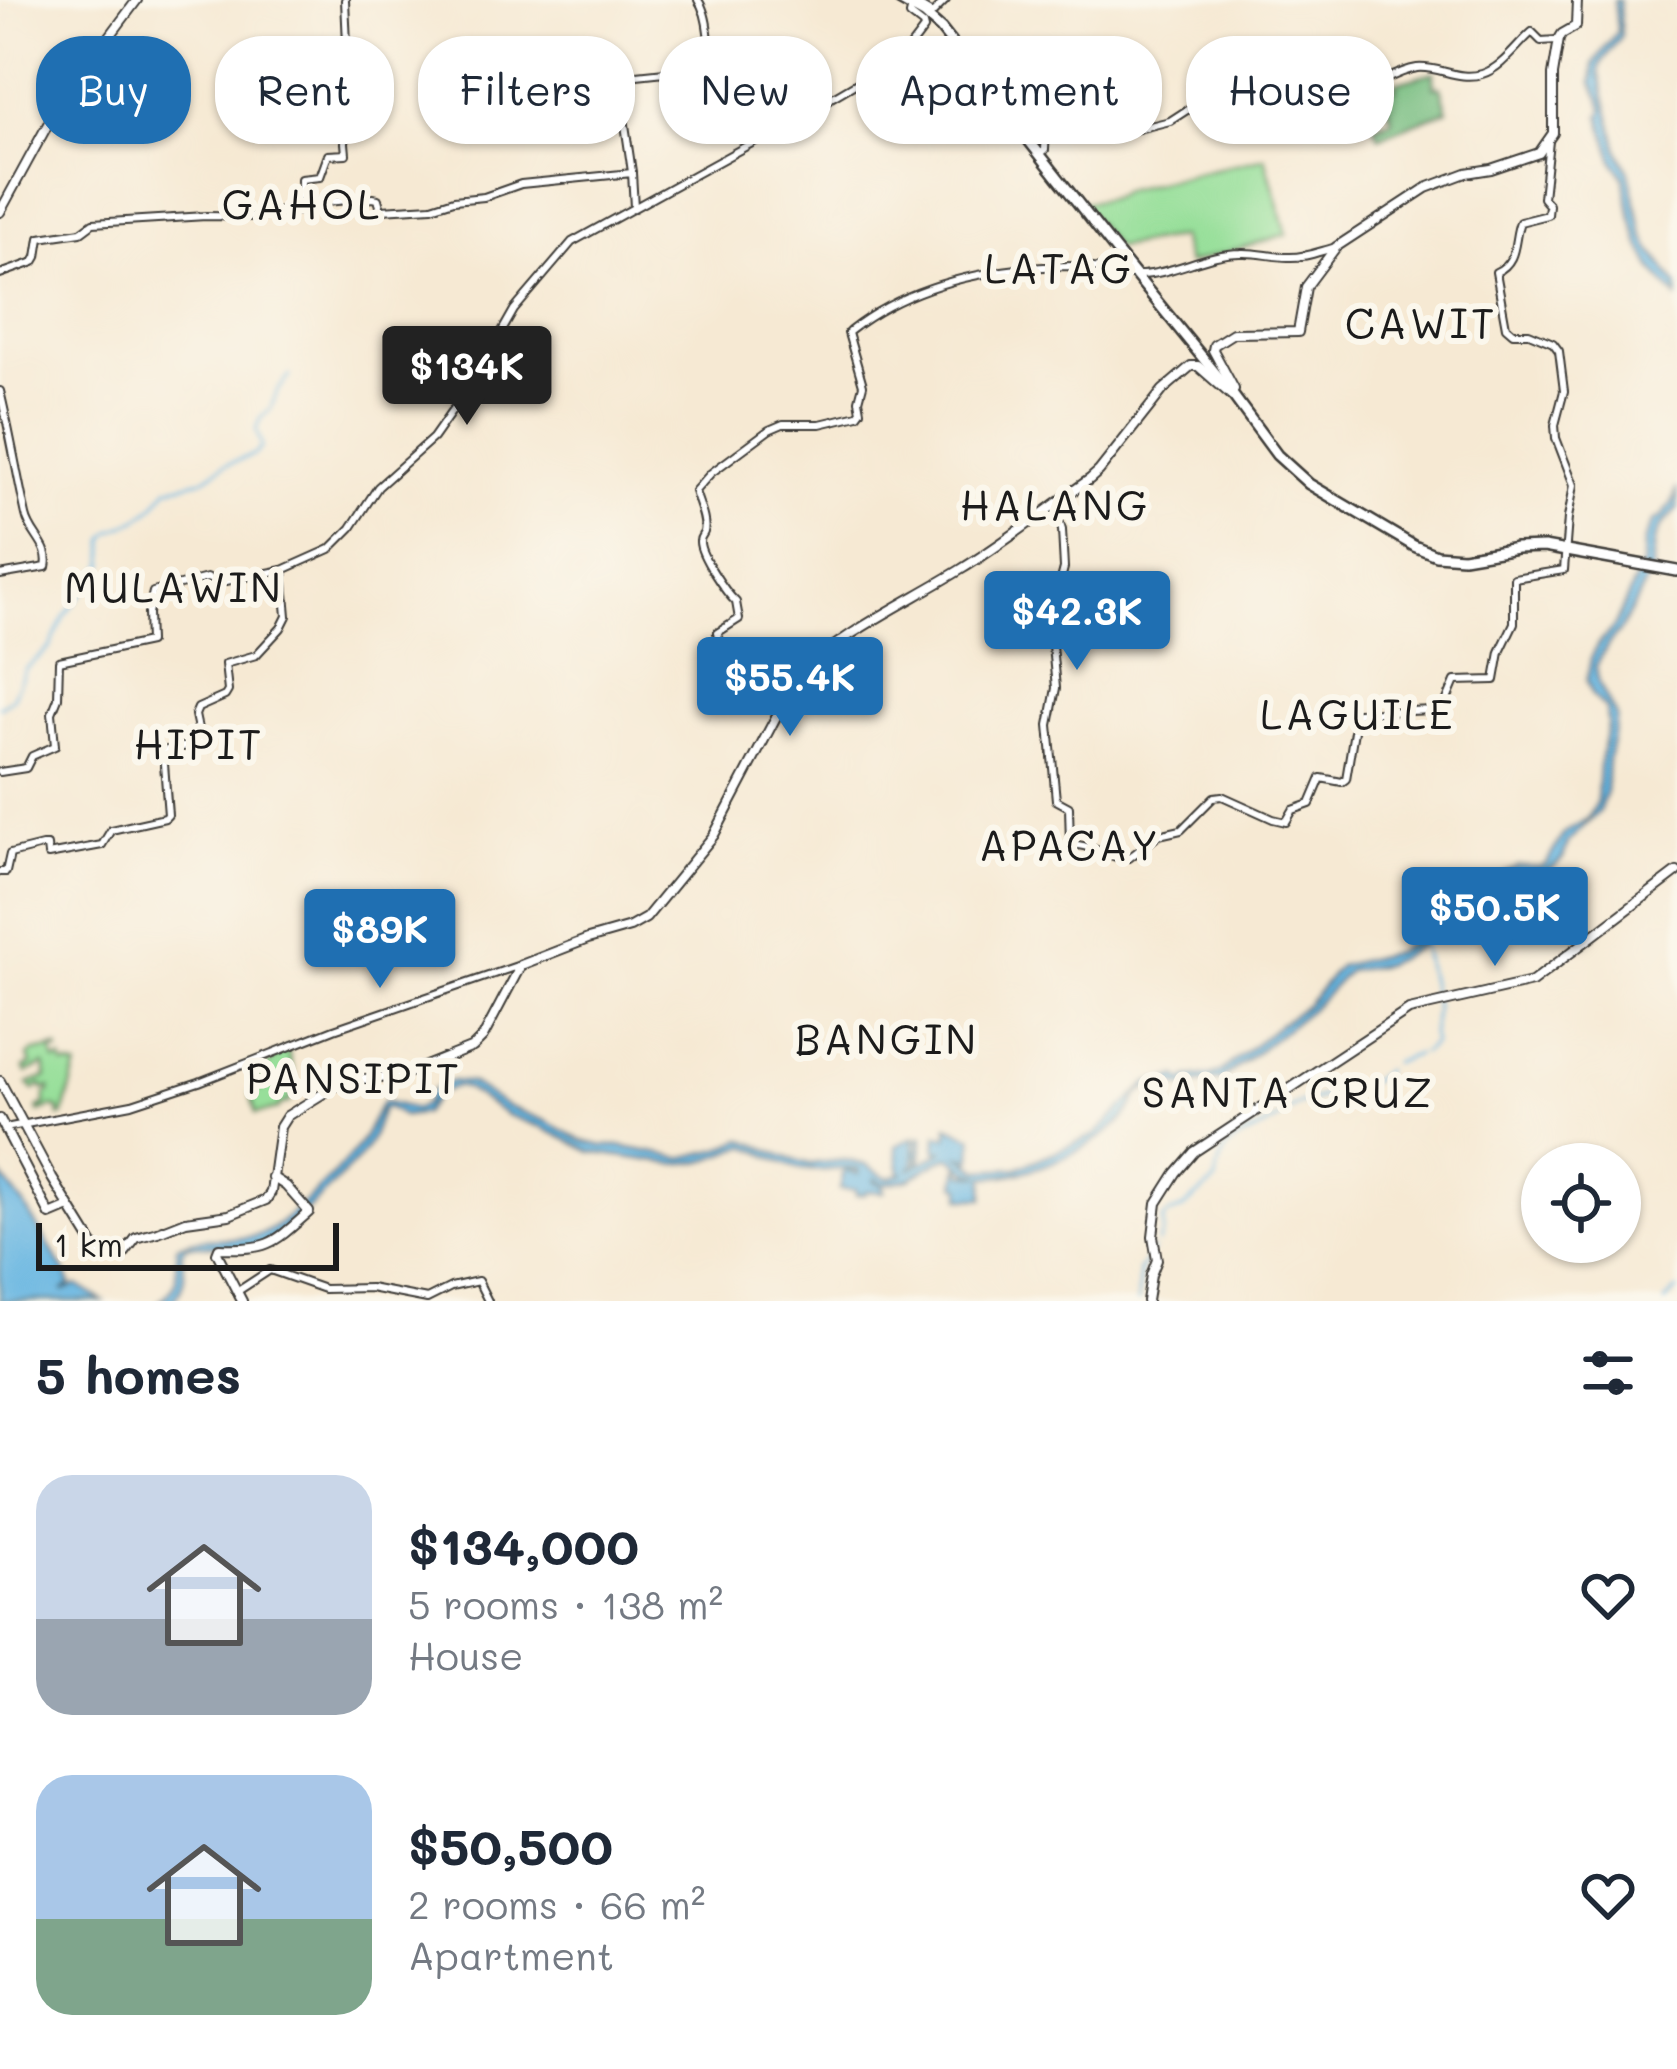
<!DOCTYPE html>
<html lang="en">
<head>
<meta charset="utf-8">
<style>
  body { margin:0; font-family:Mali,sans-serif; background:#f2f2f3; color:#1f2937; height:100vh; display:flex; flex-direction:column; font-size:45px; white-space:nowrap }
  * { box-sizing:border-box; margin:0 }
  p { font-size:39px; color:#747a83 }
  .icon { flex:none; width:66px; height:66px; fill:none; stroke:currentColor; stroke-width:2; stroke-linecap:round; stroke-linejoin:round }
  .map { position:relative; height:1301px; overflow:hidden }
  .sheet { display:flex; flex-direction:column; background:#fff; flex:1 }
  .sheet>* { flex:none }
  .banner { position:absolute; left:36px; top:36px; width:1605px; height:108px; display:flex; gap:24px }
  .controls { position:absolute; left:1521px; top:1143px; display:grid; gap:24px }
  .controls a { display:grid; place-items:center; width:120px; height:120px; border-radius:50%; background:#fff; box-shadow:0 3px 9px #0004; font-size:60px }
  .scale { position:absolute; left:36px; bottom:30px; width:303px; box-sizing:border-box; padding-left:12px; border:6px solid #1c1c1c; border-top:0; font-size:33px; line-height:42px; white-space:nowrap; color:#1c1c1c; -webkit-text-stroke:9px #fbf7ec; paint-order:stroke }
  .price { position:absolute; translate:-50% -102px; padding:0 27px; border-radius:12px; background:#1f6fb2; color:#fff; font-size:39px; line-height:78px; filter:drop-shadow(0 3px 6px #0008) }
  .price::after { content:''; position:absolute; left:50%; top:72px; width:36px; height:27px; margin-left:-18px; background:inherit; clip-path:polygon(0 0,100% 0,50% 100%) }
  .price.on { background:#222; color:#fff }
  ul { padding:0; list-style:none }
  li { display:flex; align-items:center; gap:36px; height:300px; padding:0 36px }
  li span { display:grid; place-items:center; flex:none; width:336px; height:240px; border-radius:36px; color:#555 }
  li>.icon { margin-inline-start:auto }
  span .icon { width:144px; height:144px; fill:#fffc; stroke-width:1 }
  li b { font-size:51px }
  h2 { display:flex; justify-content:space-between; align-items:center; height:144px; padding:0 36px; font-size:51px }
  .tag { padding:0 42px; border-radius:48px; background:#fff; box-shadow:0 3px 9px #0004; font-size:42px; line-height:108px }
  .tag.on { background:#1f6fb2; color:#fff }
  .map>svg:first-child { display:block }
  .green { fill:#97df9a; stroke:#5a7e5b; stroke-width:3 }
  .forest { fill:#79be82; stroke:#4a6d4f; stroke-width:3 }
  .water { fill:#66b5e1; stroke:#41687e; stroke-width:3 }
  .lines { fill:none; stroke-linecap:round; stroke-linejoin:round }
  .stream { stroke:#66b5e1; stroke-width:3 }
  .tertiary-casing { stroke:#3d3b37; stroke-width:10 }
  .secondary-casing { stroke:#3d3b37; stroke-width:12 }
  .primary-casing { stroke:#3d3b37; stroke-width:14 }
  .tertiary { stroke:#fff; stroke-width:6 }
  .secondary { stroke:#fff; stroke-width:8 }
  .primary { stroke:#fff; stroke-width:9 }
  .labels { text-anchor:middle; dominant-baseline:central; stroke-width:12; stroke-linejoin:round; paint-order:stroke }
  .quarter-label { font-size:42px; letter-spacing:3px; fill:#1c1c1c; stroke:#fbf7ec }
</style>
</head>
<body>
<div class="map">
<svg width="1677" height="1301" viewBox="0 0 1677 1301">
  <rect width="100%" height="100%" fill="#fbf7ec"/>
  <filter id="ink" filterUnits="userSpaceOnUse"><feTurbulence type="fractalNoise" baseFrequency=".00833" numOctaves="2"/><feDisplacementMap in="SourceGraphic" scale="24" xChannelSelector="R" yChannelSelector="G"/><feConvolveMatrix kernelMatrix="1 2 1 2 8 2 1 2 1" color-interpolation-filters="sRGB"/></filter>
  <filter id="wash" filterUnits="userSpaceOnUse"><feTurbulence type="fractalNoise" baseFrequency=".004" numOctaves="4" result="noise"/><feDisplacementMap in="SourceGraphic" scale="48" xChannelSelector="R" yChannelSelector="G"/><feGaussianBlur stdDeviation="2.7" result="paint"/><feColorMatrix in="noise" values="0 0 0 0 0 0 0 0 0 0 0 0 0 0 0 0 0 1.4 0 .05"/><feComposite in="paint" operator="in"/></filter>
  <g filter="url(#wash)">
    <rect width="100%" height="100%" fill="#f6e9d3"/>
    <g class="green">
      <polygon points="1265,157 1287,234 1187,264 1180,237 1116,248 1080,203 1111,198 1124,190"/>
      <polygon points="287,1047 298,1089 289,1092 290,1102 279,1106 278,1109 256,1114 250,1093 263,1088 259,1073"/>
      <polygon points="58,1048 59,1051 52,1052 55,1061 62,1060 63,1065 77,1067 63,1116 60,1116 59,1109 52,1107 39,1112 38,1108 45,1105 45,1095 50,1092 50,1088 43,1089 41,1085 34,1090 28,1084 47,1077 44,1065 27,1073 24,1068 31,1065 28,1056 33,1052"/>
    </g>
    <polygon class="forest" points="1434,72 1434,87 1441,87 1448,110 1379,137 1374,126 1392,120 1384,94 1396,89 1394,83"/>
    <g class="water">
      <polygon points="1614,0 1619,0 1621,35 1601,64 1599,72 1618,149 1629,171 1643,234 1650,248 1677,285 1677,298 1653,270 1639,242 1631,216 1624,177 1614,161 1600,116 1603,109 1600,98 1592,83 1594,63 1617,31"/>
      <path d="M 1677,488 L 1677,508 L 1660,528 L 1655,540 L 1652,570 L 1622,628 L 1608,644 L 1596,666 L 1598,682 L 1617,718 L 1608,759 L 1606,792 L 1599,811 L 1568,842 L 1563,858 L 1555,866 L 1544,872 L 1522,877 L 1521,873 L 1515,874 L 1480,903 L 1441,926 L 1417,947 L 1397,959 L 1383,965 L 1348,971 L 1311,1009 L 1222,1079 L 1181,1087 L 1173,1083 L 1171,1086 L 1151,1087 L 1138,1095 C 1125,1140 1029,1178 985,1177 L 984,1198 L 962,1198 L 962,1187 L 956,1185 L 959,1165 L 963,1174 L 982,1176 L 968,1171 L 951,1157 L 944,1158 L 910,1179 L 884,1184 L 875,1178 L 874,1181 L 884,1186 L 884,1192 L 866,1191 L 865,1194 L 856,1195 L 856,1190 L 840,1189 L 844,1170 L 858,1174 L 859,1170 C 842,1166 827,1172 810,1170 C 786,1168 767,1153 745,1146 L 705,1161 L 675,1164 L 591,1152 L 541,1127 L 507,1115 L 465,1088 L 457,1086 L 440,1092 L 423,1113 L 403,1116 L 388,1107 L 383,1108 C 376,1122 374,1138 364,1151 C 354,1166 276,1242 261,1247 C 243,1253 208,1241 186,1246 L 181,1253 C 186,1272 186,1285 173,1301 L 160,1301 C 185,1281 173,1272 177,1246 C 205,1232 234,1244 262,1234 C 283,1227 347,1163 360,1143 C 369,1130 374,1114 383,1101 L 415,1109 L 425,1104 L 431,1091 L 452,1081 L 471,1083 L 506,1106 L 546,1121 L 583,1141 L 603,1146 L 619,1146 L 682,1158 L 720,1149 L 743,1139 L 791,1159 L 810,1164 L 844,1160 L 866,1165 L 888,1178 L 904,1173 L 900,1173 L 896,1146 L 914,1137 L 914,1151 L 918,1151 L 919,1137 L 923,1137 L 921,1161 L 918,1163 L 918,1155 L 914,1154 L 914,1165 L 909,1170 L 944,1151 L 936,1151 L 937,1135 L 948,1137 L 948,1126 L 973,1137 L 972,1161 L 968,1161 L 968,1157 L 961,1156 L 979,1170 L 1017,1168 L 1095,1135 L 1148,1083 L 1178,1077 L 1185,1082 L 1188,1078 L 1211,1076 L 1221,1072 L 1278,1025 L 1307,1005 L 1339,966 L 1396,952 L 1489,887 L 1505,872 L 1518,866 L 1541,867 L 1547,863 L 1564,833 L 1587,819 L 1597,801 L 1599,766 L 1608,724 L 1606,709 L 1593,696 L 1587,680 L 1591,659 L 1598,645 L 1614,627 L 1643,563 L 1644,541 L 1653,522 L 1662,517 L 1672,503 Z"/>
      <polygon points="0,1174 24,1205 68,1277 70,1284 62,1291 77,1285 103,1301 0,1301"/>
    </g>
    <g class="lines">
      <g class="stream">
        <polyline points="0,707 12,698 25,669 50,648 64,617 105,564 105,539 111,532 137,520 151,509 168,488 202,480 225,465 255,454 262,447 256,429 260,419 270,410 277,392 290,376"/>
        <polyline points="1422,1053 1434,1043 1432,1036 1435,1007 1422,943"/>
        <polyline points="1393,1063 1417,1054"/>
        <path d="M 1158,1243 L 1163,1231 L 1163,1220 L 1169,1214 L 1182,1209 L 1216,1181 C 1220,1138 1241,1141 1272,1123 C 1281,1118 1287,1111 1296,1106 C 1323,1093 1365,1092 1385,1070"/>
        <polyline points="1138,1301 1139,1271 1153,1249"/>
        <polyline points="1665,1301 1677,1290"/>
      </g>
    </g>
  </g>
  <g filter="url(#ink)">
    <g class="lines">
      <g class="tertiary-casing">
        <g id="tertiary">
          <polyline points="912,7 917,5 932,14 946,0"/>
          <path d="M 1039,155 L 1045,150 L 1046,129 L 1105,132 L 1134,130 L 1170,121 L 1187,110 L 1211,108 L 1217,96 L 1256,90 C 1285,110 1334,102 1365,89 C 1383,82 1398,71 1417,68 C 1440,66 1458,81 1482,74 C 1502,68 1516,46 1532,32 L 1541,41 L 1557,40"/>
          <path d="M 632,172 L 618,77 L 665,72 L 696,73 L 708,70 C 711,52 709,15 698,0"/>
          <polyline points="301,204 373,198 378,199 381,210 432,207 454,200 484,197 521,184 632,173 634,207"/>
          <polyline points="0,274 34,262 37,257 40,238 81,232 93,223 206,216 262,217 268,212 301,211 301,179 320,177 328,155 346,154 339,76 347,44 345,0"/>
          <path d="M 0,391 C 10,432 17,475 26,515 C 30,535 51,546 46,567 L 0,575"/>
          <path d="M 1054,504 L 1062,530 L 1064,568 L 1057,595 L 1060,631 L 1052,645 L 1056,688 L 1049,725 L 1056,800 L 1069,807 L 1070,844 C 1095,845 1108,859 1129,858 L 1159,835 L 1181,830 L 1214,797 L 1222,796 L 1273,819 L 1286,822 L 1293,810 L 1310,804 L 1321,778 L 1342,782 L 1346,779 L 1357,713 L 1434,710 L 1444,707 L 1455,681 L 1495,680 L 1500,652 L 1514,623 L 1514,578 L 1564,570 L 1568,518 L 1574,485 L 1556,438 L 1555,425 L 1564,391 L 1559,351 L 1553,343 L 1529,333 L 1513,333 L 1506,327 L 1496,272 C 1519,262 1513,239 1520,222 L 1548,215 L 1549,205 L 1543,198 L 1549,141"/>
          <path d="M 781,708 L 772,689 L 743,700 L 738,696 L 726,653 L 717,633 L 739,619 L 736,602 C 726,593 699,554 700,541 C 700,537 703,535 704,532 C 707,520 698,503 695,491 L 711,473 L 769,430 L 783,424 L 820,424 L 858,415 L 861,411 L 859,400 L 863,385 L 848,333 L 850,331 C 914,281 998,266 1078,266 C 1099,267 1121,276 1142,275 C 1176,273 1207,253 1241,253 C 1257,252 1272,257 1288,257 C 1303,258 1318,252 1333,248"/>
          <polyline points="0,772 26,768 32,756 55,746 52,713 58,698 59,661 149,642 148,613 153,592 207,578 214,581 226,581 283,570 330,549 351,528 378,487 433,438 476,377 514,310 572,242 792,121 896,60 905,54 924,29 923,25 910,15 912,7"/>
          <polyline points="0,872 6,872 10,854 42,846 47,846 48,855 102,845 111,830 165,818 168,815 163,751 201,743 195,715 198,708 225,696 228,691 225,664 256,655 281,628 287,616 283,570"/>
          <polyline points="5,1128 132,1104 199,1082 334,1029 520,965"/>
          <polyline points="238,1291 270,1270 324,1289 370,1288 427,1299 451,1287 478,1281 488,1301"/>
        </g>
      </g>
      <g class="secondary-casing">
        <g id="secondary">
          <polyline points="0,212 72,80 95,56 137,0"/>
          <polyline points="1232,395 1234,389 1213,350 1214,345 1233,333 1298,332 1306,287 1336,247 1426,188 1466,173 1491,169 1539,153 1553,133 1553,75 1559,39 1562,34 1576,26 1577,0"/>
          <path d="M 0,1081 L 52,1178 L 102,1259 L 123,1255 L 136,1238 L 158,1232 L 186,1221 L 229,1215 L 266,1200 L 271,1192 L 280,1127 L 287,1116 L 348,1078 L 372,1079 L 403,1075 L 473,1047 L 483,1037 L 521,965 L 588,939 L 630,927 L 646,918 L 714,835 L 797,677 C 839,634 908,602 960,570 C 1005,543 1047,509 1090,479 L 1099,471 L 1163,390 L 1191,366 L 1198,366 L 1231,395"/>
          <polyline points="0,1119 50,1215 69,1207"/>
          <path d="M 242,1301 L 217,1253 L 219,1248 C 269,1250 273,1244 309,1212 L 286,1186 L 272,1177"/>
          <polyline points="1147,1301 1151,1275 1157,1260 1153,1236 1157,1203 1176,1173 1194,1152 1409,1010 1532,982 1677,872"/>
        </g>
      </g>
      <g class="primary-casing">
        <polyline id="primary" points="899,0 924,14 941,29 1115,250 1229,390 1277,455 1309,484 1414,546 1436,555 1463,557 1516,548 1544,547 1677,571"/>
      </g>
      <use href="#tertiary" class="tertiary"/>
      <use href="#secondary" class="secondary"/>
      <use href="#primary" class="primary"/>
    </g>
  </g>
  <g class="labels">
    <g class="quarter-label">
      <text x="302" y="203">GAHOL</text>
      <text x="1059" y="267">LATAG</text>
      <text x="1421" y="322">CAWIT</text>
      <text x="1055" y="504">HALANG</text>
      <text x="174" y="586">MULAWIN</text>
      <text x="1358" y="713">LAGUILE</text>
      <text x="199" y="743">HIPIT</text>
      <text x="1070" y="844">APACAY</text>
      <text x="887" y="1038">BANGIN</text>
      <text x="354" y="1077">PANSIPIT</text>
      <text x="1288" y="1091">SANTA CRUZ</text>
    </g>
  </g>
</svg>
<div class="controls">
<a><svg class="icon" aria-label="locate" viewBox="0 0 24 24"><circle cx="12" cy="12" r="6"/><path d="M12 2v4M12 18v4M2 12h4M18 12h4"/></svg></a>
</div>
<div class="scale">1 km</div>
<b class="price on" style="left:467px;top:428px">$134K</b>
<b class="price" style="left:1077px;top:673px">$42.3K</b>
<b class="price" style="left:790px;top:739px">$55.4K</b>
<b class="price" style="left:1495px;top:969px">$50.5K</b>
<b class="price" style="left:380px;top:991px">$89K</b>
<div class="banner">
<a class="tag on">Buy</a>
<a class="tag">Rent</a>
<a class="tag">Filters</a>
<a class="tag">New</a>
<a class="tag">Apartment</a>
<a class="tag">House</a>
</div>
</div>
<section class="sheet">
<h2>5 homes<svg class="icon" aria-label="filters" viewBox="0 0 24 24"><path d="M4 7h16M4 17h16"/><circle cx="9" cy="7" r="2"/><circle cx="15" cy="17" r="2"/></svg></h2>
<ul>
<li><span style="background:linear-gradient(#c9d6e8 60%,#9aa5b1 0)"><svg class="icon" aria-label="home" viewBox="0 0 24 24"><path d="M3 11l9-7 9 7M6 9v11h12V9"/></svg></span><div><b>$134,000</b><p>5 rooms · 138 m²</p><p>House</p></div><svg class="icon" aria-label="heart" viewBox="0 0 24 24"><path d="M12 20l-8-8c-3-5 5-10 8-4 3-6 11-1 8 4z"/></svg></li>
<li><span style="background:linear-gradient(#a9c7e8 60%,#7fa58c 0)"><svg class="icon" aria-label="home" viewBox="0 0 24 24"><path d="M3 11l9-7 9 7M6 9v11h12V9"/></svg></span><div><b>$50,500</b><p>2 rooms · 66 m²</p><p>Apartment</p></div><svg class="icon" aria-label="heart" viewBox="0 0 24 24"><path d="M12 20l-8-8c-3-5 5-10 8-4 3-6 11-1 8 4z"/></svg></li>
</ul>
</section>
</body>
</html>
